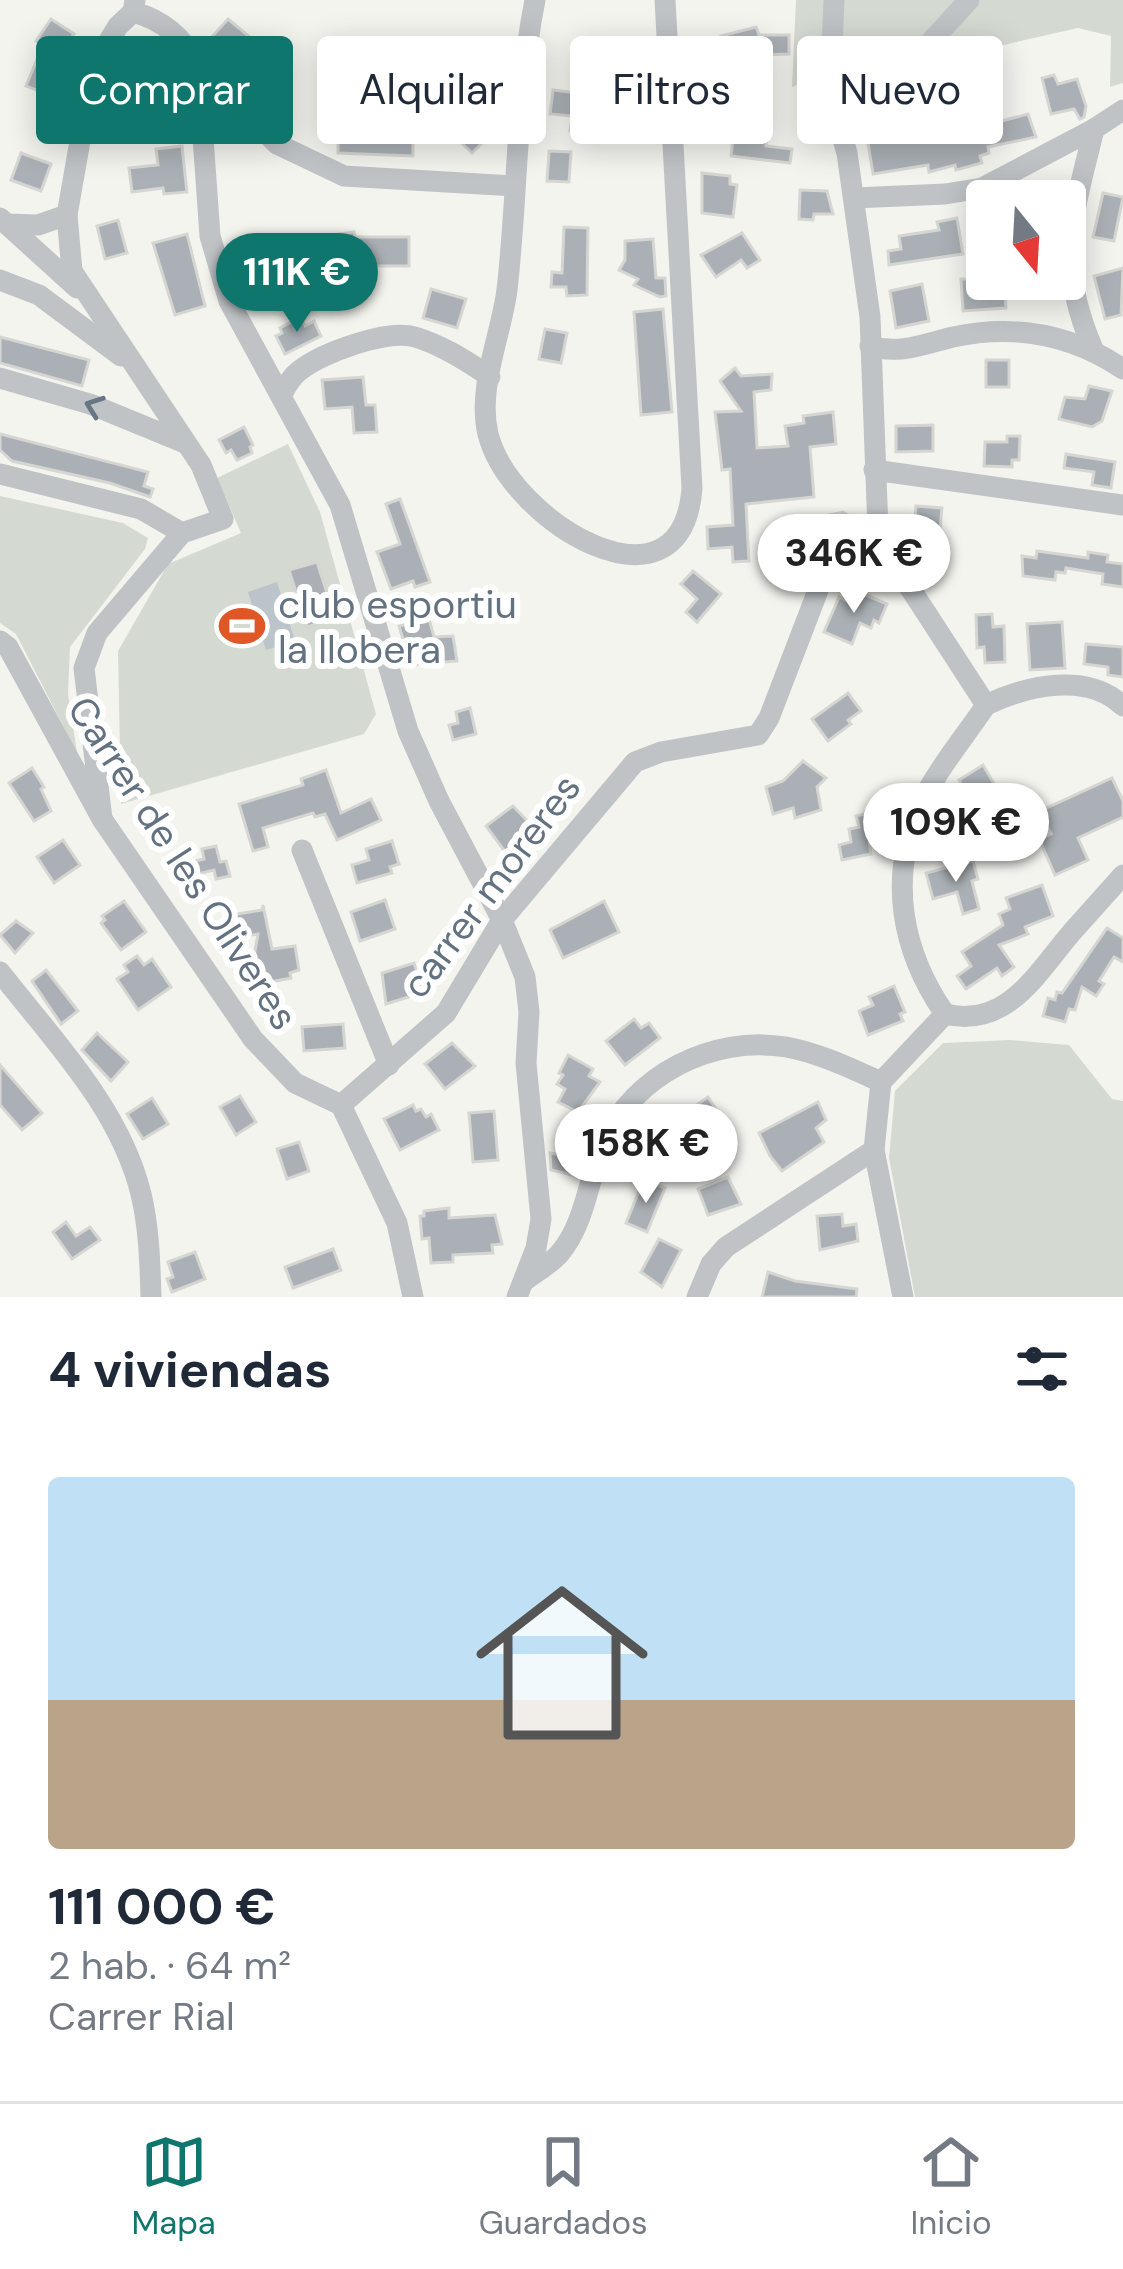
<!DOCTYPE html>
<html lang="es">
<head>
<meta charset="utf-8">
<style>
  body { margin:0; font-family:"DM Sans",sans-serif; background:#f2f2f3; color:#1f2937; height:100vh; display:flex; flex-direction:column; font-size:45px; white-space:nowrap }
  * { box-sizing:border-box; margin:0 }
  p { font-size:39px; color:#747a83 }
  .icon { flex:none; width:66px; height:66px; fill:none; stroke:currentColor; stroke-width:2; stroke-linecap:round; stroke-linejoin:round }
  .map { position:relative; height:1297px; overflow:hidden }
  .details { display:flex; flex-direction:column; background:#fff; flex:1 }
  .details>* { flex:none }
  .hud { position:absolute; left:36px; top:36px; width:1053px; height:108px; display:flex; gap:24px }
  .needle { width:78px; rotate:162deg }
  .tools { position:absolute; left:966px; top:180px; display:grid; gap:24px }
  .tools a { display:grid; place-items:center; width:120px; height:120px; border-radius:12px; background:#fff; box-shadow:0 6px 30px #0003; font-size:60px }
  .price { position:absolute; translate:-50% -102px; padding:0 27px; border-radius:42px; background:#fff; color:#222; font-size:39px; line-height:78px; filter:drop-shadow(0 3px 6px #0008) }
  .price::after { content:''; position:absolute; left:50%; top:72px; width:36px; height:27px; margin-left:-18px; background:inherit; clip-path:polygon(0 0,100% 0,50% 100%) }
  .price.active { background:#0f766e; color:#fff }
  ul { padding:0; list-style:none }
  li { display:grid; align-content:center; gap:24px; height:636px; padding:0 48px }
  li+li { border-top:3px solid #e0e1e3 }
  li span { display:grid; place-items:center; height:372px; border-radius:12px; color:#555 }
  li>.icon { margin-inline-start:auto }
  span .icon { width:216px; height:216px; fill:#fffc; stroke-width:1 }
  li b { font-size:51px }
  h2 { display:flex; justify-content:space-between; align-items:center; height:144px; padding:0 48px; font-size:51px }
  .chip { padding:0 42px; border-radius:12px; background:#fff; box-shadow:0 6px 30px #0003; font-size:42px; line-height:108px }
  .chip.active { background:#0f766e; color:#fff }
  .tabs { display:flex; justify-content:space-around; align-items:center; height:168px; border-top:3px solid #e0e1e3; background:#fff; font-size:33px; color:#747a83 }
  .tabs a { display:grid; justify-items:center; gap:6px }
  .tabs .active { color:#0f766e }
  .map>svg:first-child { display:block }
  .green { fill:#d4dad1 }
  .water { fill:#bac4ca }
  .building { fill:#aab0b5; stroke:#d5d5d2; stroke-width:3 }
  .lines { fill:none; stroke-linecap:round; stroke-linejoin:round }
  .minor { stroke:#bfc3c6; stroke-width:21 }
  .oneway { stroke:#687684 }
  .labels { text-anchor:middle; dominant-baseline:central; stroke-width:12; stroke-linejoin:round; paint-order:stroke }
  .poi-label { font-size:39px; fill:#637280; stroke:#fff; text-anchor:start }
  .street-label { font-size:39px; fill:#637280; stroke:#fff }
</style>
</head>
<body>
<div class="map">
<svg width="1123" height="1297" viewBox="0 0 1123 1297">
  <rect width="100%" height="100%" fill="#f4f4ef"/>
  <g class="green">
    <polygon points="796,0 1123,0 1123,83 1110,87 1111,36 1078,28 933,61 850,64 792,87"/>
    <polygon points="288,444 320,512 376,714 364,734 121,804 118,651 168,564 241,533 217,478"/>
    <polygon points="0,496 123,523 148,538 145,549 70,647 68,694 77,753 16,634 0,623"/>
    <polygon points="1010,1040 1069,1045 1112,1099 1123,1101 1123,1297 915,1297 889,1158 895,1091 943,1043"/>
  </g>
  <polygon class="water" points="277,582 295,641 266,650 248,592"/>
  <g class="building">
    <polygon points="51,19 74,34 71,38 78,42 57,73 65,77 61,89 68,92 58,117 38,109 44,93 26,86 43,45 36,41"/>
    <polygon points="228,19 252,39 234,59 210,39"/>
    <polygon points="756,27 759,35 789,35 789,54 759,55 714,66 709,47 724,45 721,36"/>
    <polygon points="644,39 647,64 612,68 609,43"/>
    <polygon points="163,71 164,90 133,92 134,114 117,116 114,75"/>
    <polygon points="263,72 285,88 272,106 250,90"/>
    <polygon points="1054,75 1058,84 1077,79 1086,106 1084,117 1080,119 1074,109 1051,114 1042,78"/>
    <polygon points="477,90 496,109 490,115 495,120 478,137 483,142 472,153 443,125"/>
    <polygon points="553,90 578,93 577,101 592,102 588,133 570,131 572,116 550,114"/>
    <polygon points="653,99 655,117 646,118 648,141 635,142 634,128 625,129 623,102"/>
    <polygon points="877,110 880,131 918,121 920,129 930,127 934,139 1028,114 1036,137 988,147 989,153 980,156 982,163 956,170 955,165 929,172 928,165 873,174 863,112"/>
    <polygon points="351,116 371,116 370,125 413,125 413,156 338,153 338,124 350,124"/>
    <polygon points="734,131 767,135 766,146 792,149 790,163 731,156"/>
    <polygon points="182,146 187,192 164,194 163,188 132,192 129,168 158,165 156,149"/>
    <polygon points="549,151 571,152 569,182 547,181"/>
    <polygon points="21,153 51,164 41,191 11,180"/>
    <polygon points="702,173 730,176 730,184 737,185 733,217 702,213"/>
    <polygon points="800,190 827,191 833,214 814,214 813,220 799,219"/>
    <polygon points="1103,193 1123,197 1114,241 1093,237"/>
    <polygon points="957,218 963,254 889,265 888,251 901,249 899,236 939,230 937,222"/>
    <polygon points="118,220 127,253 105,259 97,226"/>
    <polygon points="564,227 588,228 587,295 567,296 566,287 551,287 552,272 562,273"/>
    <polygon points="354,232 355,237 409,237 409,266 368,266 368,263 302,270 303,276 254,289 248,260 280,254 278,243 291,240 295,260 319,255 318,248 333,246 332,235"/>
    <polygon points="742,233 760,260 747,268 741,260 716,277 701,255"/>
    <polygon points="187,234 205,306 175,315 153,243"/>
    <polygon points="653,239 656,278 665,278 666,296 660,297 634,285 638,279 619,270 625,260 625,241"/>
    <polygon points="1123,268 1121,315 1105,319 1094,276"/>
    <polygon points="961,279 991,279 992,290 1005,289 1006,308 963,311"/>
    <polygon points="922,284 929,321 896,328 890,291"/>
    <polygon points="431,289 466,299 457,328 423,318"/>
    <polygon points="663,309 672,412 641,415 634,312"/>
    <polygon points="301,317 305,326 314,321 321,336 285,354 276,336 282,333 280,328"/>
    <polygon points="545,329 567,333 561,363 539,359"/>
    <polygon points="0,337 89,360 82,386 0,363"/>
    <rect x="986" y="360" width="23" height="27"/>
    <polygon points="735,368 741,376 772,374 771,390 754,392 757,448 788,446 785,426 804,423 803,416 833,412 836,444 810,447 814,497 746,504 749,561 733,562 732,547 708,549 707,527 733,525 730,469 722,470 715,412 741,411 720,381"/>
    <polygon points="363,377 366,405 375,405 377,432 354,433 352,407 325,409 322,380"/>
    <polygon points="1089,386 1112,391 1102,421 1092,427 1059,419 1065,397 1085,399"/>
    <polygon points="933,425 933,451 896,452 896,426"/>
    <polygon points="244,427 253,445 250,447 252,453 237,460 231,450 226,453 219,440"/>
    <polygon points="0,434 148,472 144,486 153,489 150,497 110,483 12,461 0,450"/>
    <polygon points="1007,436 1020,436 1019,460 1012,460 1012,467 984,466 985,442 1007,442"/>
    <polygon points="1066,454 1115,462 1111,488 1092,485 1094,472 1064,468"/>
    <polygon points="400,499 430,582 415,587 413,581 391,589 377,552 400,544 386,504"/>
    <polygon points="916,506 942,508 939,541 932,541 931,552 913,551 914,540 908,539 909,520 915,521"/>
    <polygon points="843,512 852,518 825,548 796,543 825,531 825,516"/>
    <polygon points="1037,551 1088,558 1088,552 1108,555 1107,562 1123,564 1123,587 1102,584 1103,574 1066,568 1065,573 1056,572 1055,580 1023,576 1022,556 1036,558"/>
    <polygon points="317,562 335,618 307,627 289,570"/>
    <polygon points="693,571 721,594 697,622 686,612 697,599 681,584"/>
    <polygon points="852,589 887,604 879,623 874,620 871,628 860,623 852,644 824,632 839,597 847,601"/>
    <polygon points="992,614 993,627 1004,626 1005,662 985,663 984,647 977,648 976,615"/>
    <polygon points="429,619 434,637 453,636 457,661 411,665 399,626"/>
    <polygon points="1062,622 1065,668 1030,670 1027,624"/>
    <polygon points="1086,644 1123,647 1123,677 1108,675 1108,667 1084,664"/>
    <polygon points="848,693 861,711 848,720 851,724 828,741 812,719"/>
    <polygon points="470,708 476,734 453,740 449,725 458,723 456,712"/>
    <polygon points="803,761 826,778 817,787 821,810 795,818 793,808 773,814 766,787 783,781"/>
    <polygon points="983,765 1003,799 979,814 959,780"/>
    <polygon points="32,768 44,787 41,789 51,811 34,821 9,783"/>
    <polygon points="326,770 341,813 371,799 381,820 337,840 325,814 315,817 313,813 263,828 268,847 253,851 239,804 303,785 301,779"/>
    <polygon points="1112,778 1123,801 1123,817 1078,838 1088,860 1055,875 1039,839 1051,834 1040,811"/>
    <polygon points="513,806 540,834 509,857 486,826"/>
    <polygon points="874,812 880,839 869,842 871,854 842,860 839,845 851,842 849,829 859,827 856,816"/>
    <polygon points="63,840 80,865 54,883 37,857"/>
    <polygon points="392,841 399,864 390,867 392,873 357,883 352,865 369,860 366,849"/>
    <polygon points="216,846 220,862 226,861 230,876 216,879 214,870 189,876 186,863 204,859 202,849"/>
    <polygon points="973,861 978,879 972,881 979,909 963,914 957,892 933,899 926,873"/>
    <polygon points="1042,885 1053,916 1025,927 1028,934 999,945 1014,967 1002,976 997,968 966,989 957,976 971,966 962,952 1003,925 999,914 1010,909 1006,898"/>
    <polygon points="385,900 395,929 360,941 351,912"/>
    <polygon points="124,901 146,932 121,950 101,923 105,920 102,916"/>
    <polygon points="604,901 619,932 563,958 550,930"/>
    <polygon points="263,905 272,949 295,946 299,970 290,973 291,978 260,984 252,968 258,934 229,939 225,916 262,910"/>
    <polygon points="16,921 33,933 15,953 0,935"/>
    <polygon points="1107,928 1123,938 1123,962 1114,957 1099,981 1104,984 1096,996 1082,987 1075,1010 1069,1009 1065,1022 1043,1016 1048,998 1055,1000 1057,992 1062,993"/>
    <polygon points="137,956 144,965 152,959 171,987 138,1010 117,979 128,972 124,965"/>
    <polygon points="414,963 416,969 423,967 429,985 416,989 418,994 386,1004 382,973"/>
    <polygon points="46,970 78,1011 61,1024 32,981"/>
    <polygon points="894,986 905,1012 900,1014 903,1021 868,1035 859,1011 873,1005 869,997"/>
    <polygon points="634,1019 641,1028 649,1023 660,1038 625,1065 606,1041"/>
    <polygon points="343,1024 345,1048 304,1051 302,1027"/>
    <polygon points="97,1033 128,1062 111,1081 82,1050"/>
    <polygon points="452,1043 475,1066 445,1089 425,1064"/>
    <polygon points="568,1055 593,1069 589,1076 600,1082 578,1112 558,1102 565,1089 557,1084 563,1075 559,1073"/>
    <polygon points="0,1065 42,1113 22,1130 0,1105"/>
    <polygon points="240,1096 256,1122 236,1135 220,1107"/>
    <polygon points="708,1097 726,1124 692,1147 670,1123"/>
    <polygon points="152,1098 168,1124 143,1139 127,1114"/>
    <polygon points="818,1102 826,1120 816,1128 824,1142 782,1171 770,1156 759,1133"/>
    <polygon points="413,1105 416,1111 421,1109 426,1117 431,1114 439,1130 400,1150 384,1119"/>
    <polygon points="494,1111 498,1160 473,1162 469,1113"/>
    <polygon points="299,1142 309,1171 287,1179 277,1149"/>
    <polygon points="550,1153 582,1159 577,1176 551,1170"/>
    <polygon points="728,1177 741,1204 708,1215 698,1189"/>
    <polygon points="644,1179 665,1188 647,1232 626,1223"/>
    <polygon points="449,1208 449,1218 495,1215 502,1244 492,1245 493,1253 453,1255 453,1262 431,1263 429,1238 422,1239 420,1216 424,1216 424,1211"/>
    <polygon points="842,1214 843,1226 856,1224 858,1241 820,1250 817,1216"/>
    <polygon points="66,1222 76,1236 90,1227 100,1240 72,1259 53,1232"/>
    <polygon points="659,1239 681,1250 662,1287 641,1272"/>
    <polygon points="333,1249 341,1270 293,1288 285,1267"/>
    <polygon points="195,1252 205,1279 172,1292 167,1279 173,1277 168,1262"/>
    <polygon points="768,1272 795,1281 857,1289 856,1297 762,1297"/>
  </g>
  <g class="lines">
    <g class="minor">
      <path d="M 135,0 L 133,12 C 164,20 185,39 198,67 L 210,236 L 229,301 L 340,505 L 408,731 L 439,801 L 502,920 L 525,977 L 529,1012 L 526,1063 L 541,1219 L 536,1248 L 517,1297"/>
      <path d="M 535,0 C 516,96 518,193 507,290 C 501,336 477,388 488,434 C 510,522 682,625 692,488 L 665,0"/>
      <path d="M 834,0 L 830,94 L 847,153 L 870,317 L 878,530 L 884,548 L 986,705 C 964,738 935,772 919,808 C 888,880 902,952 945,1014 L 881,1082"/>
      <polyline points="198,67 277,144 344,176 513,186"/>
      <polyline points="905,70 969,0"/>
      <polyline points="1094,129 1123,110"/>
      <path d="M 854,198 L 945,194 L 982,188 L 1094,129 C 1073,217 1055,261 1093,349"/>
      <polyline points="0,218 77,288"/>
      <polyline points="7,224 38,225 67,215"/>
      <polyline points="0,280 39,295 121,356"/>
      <path d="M 870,346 C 899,355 924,344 953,337 C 1014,324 1071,334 1123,369"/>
      <polyline points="0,378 90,404 185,443"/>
      <path d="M 282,394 C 287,385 291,377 299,371 C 321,353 387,329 415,337 C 442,345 467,361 490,377"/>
      <polyline points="874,470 1123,505"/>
      <polyline points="0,474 141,509 182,533"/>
      <polyline points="0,641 8,647 102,819 253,1039 295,1083 341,1105 397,1223 413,1297"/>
      <path d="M 986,705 C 1026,686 1087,671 1123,706"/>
      <polyline points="102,819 84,668 97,633 182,533 223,519 201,465 72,271 67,215 93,67 118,26 133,12"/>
      <polyline points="302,850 389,1065"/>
      <path d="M 0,972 C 53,1040 120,1108 141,1194 C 149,1227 150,1263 151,1297"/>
      <path d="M 945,1014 C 1007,1029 1037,973 1072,932 C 1089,913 1106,894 1123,875"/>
      <polyline points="341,1105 446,1013 502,920 635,762 661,752 758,735 769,718 827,567 845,554 884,548"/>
      <path d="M 524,1281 C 536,1272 551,1264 560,1253 C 586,1222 588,1178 604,1142 C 634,1075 712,1035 786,1047 C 819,1053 850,1068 881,1082 L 874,1150 L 903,1297"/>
      <polyline points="697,1297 711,1264 726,1247 874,1150"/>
    </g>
  </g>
  <defs><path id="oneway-chevron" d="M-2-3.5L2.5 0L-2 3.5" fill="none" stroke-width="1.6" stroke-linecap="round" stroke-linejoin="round" transform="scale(3)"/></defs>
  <use class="oneway" href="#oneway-chevron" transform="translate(94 406) rotate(-160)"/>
  <defs>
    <g id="stadium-bare" transform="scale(3.6)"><path d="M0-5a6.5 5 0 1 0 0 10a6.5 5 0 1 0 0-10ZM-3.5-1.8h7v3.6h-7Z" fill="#df5725" stroke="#fff" stroke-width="2.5" paint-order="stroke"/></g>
  </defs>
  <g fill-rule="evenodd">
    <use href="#stadium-bare" x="242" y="626"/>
  </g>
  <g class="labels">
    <g class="poi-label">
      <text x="278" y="604">club esportiu<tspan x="278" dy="45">la llobera</tspan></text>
    </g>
    <g class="street-label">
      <text transform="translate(183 863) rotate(57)">Carrer de les Oliveres</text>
      <text transform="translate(491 886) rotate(-53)">carrer moreres</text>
    </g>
  </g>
</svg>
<div class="tools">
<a><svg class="needle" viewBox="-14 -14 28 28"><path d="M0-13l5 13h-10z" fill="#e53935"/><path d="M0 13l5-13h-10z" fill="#747a83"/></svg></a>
</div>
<b class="price active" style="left:297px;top:335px">111K €</b>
<b class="price" style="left:854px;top:616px">346K €</b>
<b class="price" style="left:956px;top:885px">109K €</b>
<b class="price" style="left:646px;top:1206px">158K €</b>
<div class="hud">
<a class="chip active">Comprar</a>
<a class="chip">Alquilar</a>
<a class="chip">Filtros</a>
<a class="chip">Nuevo</a>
</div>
</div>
<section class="details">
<h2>4 viviendas<svg class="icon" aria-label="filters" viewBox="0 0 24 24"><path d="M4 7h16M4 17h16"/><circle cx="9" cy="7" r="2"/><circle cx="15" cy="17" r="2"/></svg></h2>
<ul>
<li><span style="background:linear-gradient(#bfe0f5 60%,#b9a48a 0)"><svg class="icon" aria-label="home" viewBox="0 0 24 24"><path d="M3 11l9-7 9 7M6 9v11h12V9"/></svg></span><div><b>111 000 €</b><p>2 hab. · 64 m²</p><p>Carrer Rial</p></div></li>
</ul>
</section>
<nav class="tabs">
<a class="active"><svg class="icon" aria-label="map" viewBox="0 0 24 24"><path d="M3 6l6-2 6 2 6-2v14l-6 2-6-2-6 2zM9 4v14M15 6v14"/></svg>Mapa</a>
<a><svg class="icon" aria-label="saved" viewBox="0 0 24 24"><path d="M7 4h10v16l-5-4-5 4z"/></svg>Guardados</a>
<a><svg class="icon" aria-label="home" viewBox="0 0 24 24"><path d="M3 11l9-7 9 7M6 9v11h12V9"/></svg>Inicio</a>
</nav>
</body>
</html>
